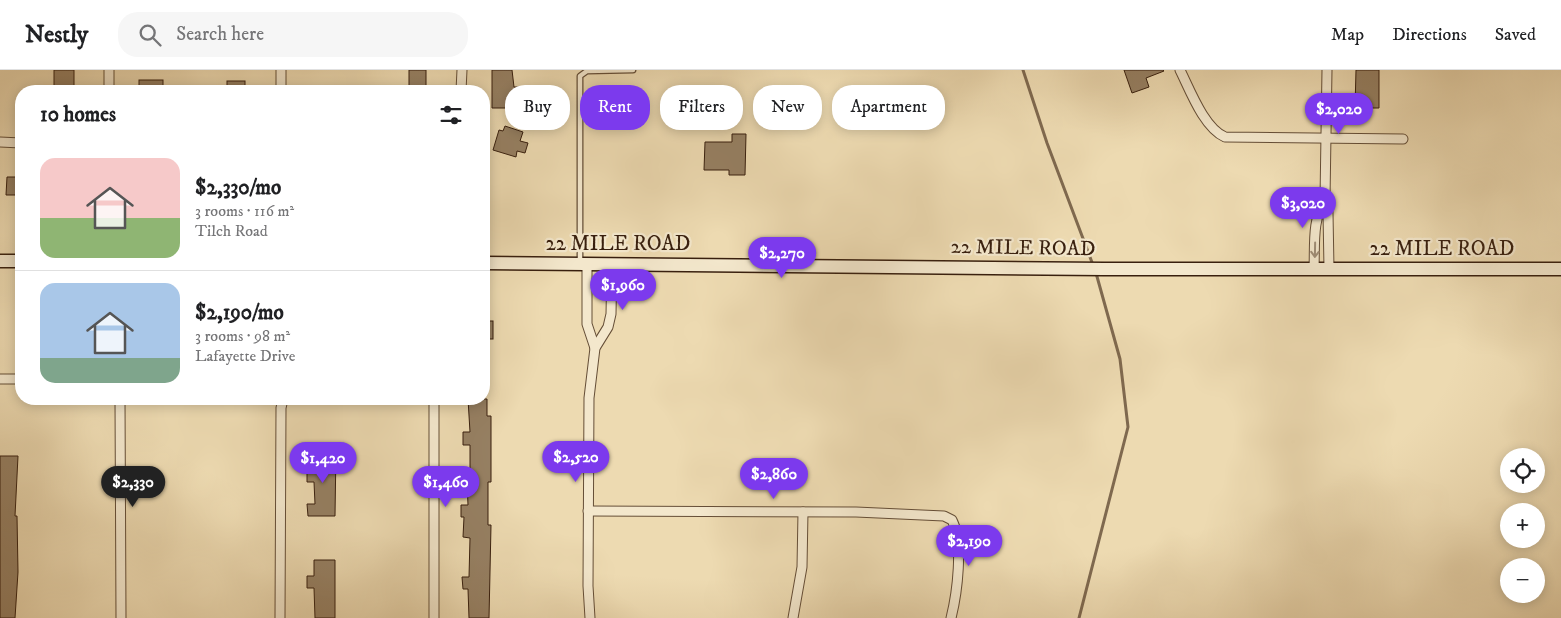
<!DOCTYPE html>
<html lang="en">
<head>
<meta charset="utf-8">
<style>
  body { margin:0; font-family:"IM FELL DW Pica",serif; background:#f6f6f6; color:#202124; height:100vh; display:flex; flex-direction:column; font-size:19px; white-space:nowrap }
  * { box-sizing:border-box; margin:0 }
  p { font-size:16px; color:#757577 }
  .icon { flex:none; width:28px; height:28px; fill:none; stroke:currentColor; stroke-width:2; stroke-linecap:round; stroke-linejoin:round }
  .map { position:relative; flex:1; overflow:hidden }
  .details { position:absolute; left:15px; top:15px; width:475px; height:320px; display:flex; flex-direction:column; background:#fff; border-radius:20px; box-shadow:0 2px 12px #0003 }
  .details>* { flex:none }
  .top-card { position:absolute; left:505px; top:15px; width:475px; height:45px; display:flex; gap:10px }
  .tools { position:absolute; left:1500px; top:378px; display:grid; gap:10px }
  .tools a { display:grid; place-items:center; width:45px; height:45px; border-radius:50%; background:#fff; box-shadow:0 2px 12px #0003; font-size:25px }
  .price { position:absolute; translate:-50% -42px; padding:0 11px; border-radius:18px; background:#7c3aed; color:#fff; font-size:16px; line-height:32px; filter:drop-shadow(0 1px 2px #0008) }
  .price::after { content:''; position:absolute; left:50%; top:30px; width:15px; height:11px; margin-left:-8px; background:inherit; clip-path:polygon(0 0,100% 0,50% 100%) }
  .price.active { background:#222; color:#fff }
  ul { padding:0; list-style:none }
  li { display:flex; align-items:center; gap:15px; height:125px; padding:0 25px }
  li+li { border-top:1px solid #e0e0e0 }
  li span { display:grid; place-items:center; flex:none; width:140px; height:100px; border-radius:15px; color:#555 }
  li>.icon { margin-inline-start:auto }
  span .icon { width:60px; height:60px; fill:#fffc; stroke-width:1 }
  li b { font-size:21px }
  h2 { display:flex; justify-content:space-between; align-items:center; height:60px; padding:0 25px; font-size:21px }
  .chip { padding:0 18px; border-radius:20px; background:#fff; box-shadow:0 2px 12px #0003; font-size:18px; line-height:45px }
  .chip.active { background:#7c3aed; color:#fff }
  header { display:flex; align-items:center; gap:30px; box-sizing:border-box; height:70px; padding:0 25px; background:#fff; border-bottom:1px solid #e0e0e0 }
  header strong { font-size:24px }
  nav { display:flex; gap:28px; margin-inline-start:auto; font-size:18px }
  .search { width:350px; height:45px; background:#f6f6f6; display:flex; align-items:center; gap:12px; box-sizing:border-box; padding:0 18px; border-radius:20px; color:#757577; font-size:19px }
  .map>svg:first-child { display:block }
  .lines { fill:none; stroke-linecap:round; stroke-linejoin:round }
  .stream { stroke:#7f694f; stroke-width:3 }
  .building { fill:#968063; stroke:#381f0e }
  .lane-casing { stroke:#654e37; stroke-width:7 }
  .street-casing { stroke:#654e37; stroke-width:11 }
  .secondary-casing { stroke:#381f0e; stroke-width:15 }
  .lane { stroke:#f3e7cc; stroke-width:4.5 }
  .street { stroke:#f3e7cc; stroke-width:9 }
  .secondary { stroke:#f3e7cc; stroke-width:12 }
  .oneway { stroke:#9f8d76 }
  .labels { text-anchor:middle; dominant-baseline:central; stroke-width:4.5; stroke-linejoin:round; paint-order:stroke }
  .street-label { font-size:21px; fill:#381f0e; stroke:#f3e7cc }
</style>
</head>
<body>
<header>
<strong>Nestly</strong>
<div class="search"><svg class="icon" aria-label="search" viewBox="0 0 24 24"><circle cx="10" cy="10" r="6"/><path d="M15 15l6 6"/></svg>Search here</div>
<nav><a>Map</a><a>Directions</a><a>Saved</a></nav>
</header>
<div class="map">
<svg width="1561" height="548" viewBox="0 0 1561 548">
  <rect width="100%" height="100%" fill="#eddab1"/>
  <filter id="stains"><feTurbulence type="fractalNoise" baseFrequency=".004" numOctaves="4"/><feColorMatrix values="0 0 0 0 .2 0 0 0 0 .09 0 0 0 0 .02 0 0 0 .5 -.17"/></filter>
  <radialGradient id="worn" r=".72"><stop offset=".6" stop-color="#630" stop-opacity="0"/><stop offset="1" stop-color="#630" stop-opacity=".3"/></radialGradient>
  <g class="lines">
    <g class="stream">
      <polyline points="1023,0 1047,73 1093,195"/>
      <polyline points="1079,548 1128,357 1120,289 1096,203"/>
    </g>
  </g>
  <g class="building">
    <rect x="54" y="0" width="20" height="21"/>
    <rect x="409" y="0" width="17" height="21"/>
    <polygon points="492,0 512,0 514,17 522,17 522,27 514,27 513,38 492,38"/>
    <polygon points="1124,0 1163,0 1164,1 1146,8 1149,17 1132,23"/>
    <polygon points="1356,0 1379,0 1379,38 1355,38"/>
    <rect x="139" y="10" width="24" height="11"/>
    <rect x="227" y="11" width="18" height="10"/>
    <polygon points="505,56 523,62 520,71 528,73 525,83 517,81 516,87 493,80 499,60 503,61"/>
    <polygon points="732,64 746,64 745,105 729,105 729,100 704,100 705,72 732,72"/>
    <polygon points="7,107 21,107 21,125 6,125"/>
    <rect x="484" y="251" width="9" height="18"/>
    <polygon points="468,329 487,329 487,346 491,346 491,412 488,412 488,455 491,455 489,548 469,548 468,519 463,519 462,507 469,507 470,468 463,467 464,447 461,447 461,435 468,435 467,412 464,412 463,399 470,399 470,375 463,375 463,362 470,362"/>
    <polygon points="316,380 336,380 335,446 308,446 307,434 315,434 314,412 307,412 307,395 317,395"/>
    <polygon points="0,386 18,386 15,446 17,446 18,502 15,548 0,548"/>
    <polygon points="314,490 335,490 335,548 315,548 314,518 307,518 307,506 314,506"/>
  </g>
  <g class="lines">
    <g class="lane-casing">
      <polyline id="lane" points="580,193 580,6 587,1 633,0"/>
    </g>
    <g class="street-casing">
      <g id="street">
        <polyline points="281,0 281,21"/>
        <path d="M 1180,0 C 1190,20 1204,58 1225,67 L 1403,69"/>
        <polyline points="1327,0 1325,129 1328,143 1329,199"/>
        <polyline points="109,21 109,0"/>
        <polyline points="461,21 462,0"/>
        <polyline points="0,72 21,73"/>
        <polyline points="587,194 587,254 595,278"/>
        <path d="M 1314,199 C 1315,174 1312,150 1325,129"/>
        <polyline points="0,309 21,309"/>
        <polyline points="120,329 121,548"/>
        <polyline points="434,329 434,548"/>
        <path d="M 588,441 L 856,442 L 944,446 L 952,450 C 964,473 957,524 951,548"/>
        <polyline points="280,548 281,338 283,329"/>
        <polyline points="590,548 588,516 589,328 595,278 608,257 611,244 612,194"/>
        <polyline points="793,548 802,497 803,442"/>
      </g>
    </g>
    <g class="secondary-casing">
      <g id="secondary">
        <polyline points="0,191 21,191"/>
        <polyline points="484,193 1104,199 1561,199"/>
      </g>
    </g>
    <use href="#lane" class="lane"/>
    <use href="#street" class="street"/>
    <use href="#secondary" class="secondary"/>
  </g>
  <defs><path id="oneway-shaft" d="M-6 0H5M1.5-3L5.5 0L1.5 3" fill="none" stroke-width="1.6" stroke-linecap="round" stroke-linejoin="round" transform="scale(1.25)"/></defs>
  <use class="oneway" href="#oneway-shaft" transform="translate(1315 180) rotate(91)"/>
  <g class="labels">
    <g class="street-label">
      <text x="618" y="174">22 MILE ROAD</text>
      <text transform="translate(1023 178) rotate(1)">22 MILE ROAD</text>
      <text x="1442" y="179">22 MILE ROAD</text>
    </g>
  </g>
  <rect width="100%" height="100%" filter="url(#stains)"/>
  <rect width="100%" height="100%" fill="url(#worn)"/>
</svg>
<div class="tools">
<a><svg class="icon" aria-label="locate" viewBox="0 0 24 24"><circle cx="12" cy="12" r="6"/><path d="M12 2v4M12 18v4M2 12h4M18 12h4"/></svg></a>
<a>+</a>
<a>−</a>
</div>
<b class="price" style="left:1339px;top:65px">$2,020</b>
<b class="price" style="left:1303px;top:159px">$3,020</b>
<b class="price" style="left:782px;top:209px">$2,270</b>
<b class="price" style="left:623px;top:241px">$1,960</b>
<b class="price" style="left:576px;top:413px">$2,520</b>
<b class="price" style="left:323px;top:414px">$1,420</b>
<b class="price" style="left:774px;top:430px">$2,860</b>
<b class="price active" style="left:133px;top:438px">$2,330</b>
<b class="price" style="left:446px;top:438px">$1,460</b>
<b class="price" style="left:969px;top:497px">$2,190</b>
<div class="top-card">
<a class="chip">Buy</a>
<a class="chip active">Rent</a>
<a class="chip">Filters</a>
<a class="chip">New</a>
<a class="chip">Apartment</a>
</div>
<section class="details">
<h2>10 homes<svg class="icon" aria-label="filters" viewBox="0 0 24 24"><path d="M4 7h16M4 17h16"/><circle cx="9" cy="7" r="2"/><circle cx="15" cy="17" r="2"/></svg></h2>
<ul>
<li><span style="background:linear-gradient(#f6c9c9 60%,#8fb573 0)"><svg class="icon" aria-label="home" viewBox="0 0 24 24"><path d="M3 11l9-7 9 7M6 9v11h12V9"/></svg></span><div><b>$2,330/mo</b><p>3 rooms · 116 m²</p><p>Tilch Road</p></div></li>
<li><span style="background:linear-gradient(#a9c7e8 75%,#7fa58c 0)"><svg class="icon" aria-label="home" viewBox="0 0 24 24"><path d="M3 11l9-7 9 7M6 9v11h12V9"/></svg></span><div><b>$2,190/mo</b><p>3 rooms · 98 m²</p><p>Lafayette Drive</p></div></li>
</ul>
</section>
</div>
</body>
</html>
